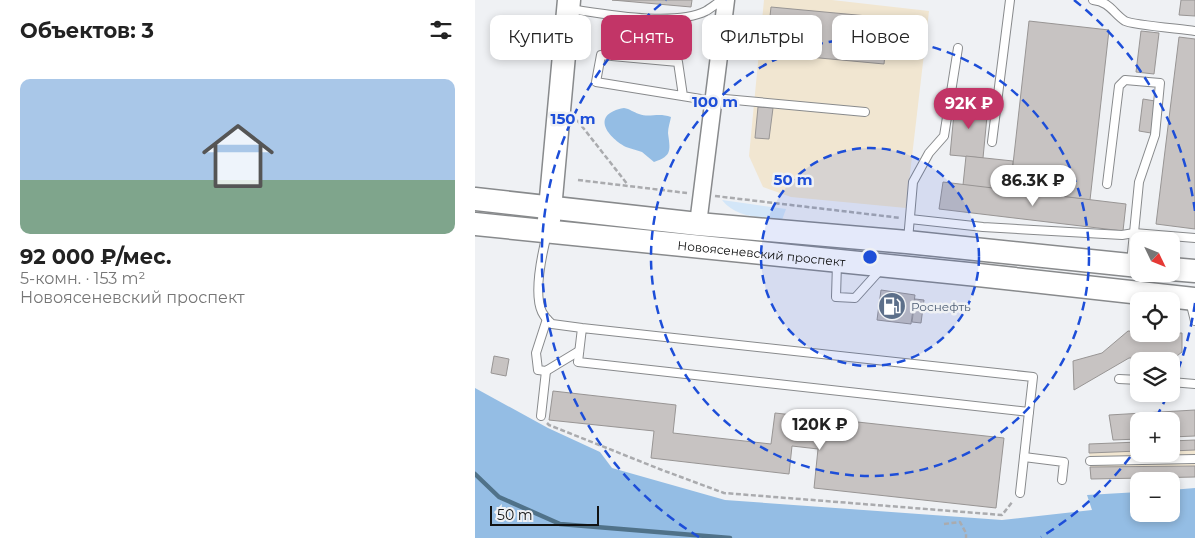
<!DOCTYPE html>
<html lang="ru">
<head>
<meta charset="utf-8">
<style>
  body { margin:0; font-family:Montserrat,sans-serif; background:#f2f2f2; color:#222; height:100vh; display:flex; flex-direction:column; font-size:19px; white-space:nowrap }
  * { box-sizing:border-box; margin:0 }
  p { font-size:16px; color:#767676 }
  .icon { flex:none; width:28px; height:28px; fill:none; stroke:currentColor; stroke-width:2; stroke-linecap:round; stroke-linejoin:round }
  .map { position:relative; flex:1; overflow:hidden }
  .details { display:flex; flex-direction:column; background:#fff; width:475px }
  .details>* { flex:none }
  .banner { position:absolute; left:15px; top:15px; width:475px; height:45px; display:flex; gap:10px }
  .needle { width:32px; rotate:133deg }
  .tools { position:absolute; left:655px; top:232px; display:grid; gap:10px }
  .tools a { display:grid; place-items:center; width:50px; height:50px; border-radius:10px; background:#fff; box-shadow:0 2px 8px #0003; font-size:25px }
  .scale { position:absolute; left:15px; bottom:12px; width:109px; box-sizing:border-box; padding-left:5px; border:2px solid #121313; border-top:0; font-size:14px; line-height:18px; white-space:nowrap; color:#121313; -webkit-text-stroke:4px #eff1f4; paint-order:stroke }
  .price { position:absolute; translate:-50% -42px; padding:0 11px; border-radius:18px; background:#fff; color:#222; font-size:16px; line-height:32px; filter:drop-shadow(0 1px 2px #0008) }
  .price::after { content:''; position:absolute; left:50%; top:30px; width:15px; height:11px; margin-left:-8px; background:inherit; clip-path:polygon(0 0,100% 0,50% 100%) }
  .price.on { background:#c23567; color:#fff }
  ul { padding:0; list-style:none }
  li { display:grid; align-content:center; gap:10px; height:265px; padding:0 20px }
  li+li { border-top:1px solid #e0e0e0 }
  li span { display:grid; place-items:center; height:155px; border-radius:10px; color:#555 }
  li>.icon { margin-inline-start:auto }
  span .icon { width:90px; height:90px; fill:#fffc; stroke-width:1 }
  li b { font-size:21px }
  h2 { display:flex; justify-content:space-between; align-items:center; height:60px; padding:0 20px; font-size:21px }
  .chip { padding:0 18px; border-radius:10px; background:#fff; box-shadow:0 2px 8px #0003; font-size:18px; line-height:45px }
  .chip.on { background:#c23567; color:#fff }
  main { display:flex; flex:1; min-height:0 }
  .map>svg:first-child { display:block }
  .industrial { fill:#f1e6d1 }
  .green { fill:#d3e6f8 }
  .forest { fill:#94bde4 }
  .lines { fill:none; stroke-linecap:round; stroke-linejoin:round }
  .stream { stroke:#507289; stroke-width:4.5 }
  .building { fill:#c7c3c2; stroke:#989594 }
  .lane-casing { stroke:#888a8c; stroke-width:10 }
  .street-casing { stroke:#888a8c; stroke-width:19 }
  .secondary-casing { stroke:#888a8c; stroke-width:25 }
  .path { stroke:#aaabae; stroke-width:2.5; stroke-dasharray:5 2.5; stroke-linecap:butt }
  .lane { stroke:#fff; stroke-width:8 }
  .street { stroke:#fff; stroke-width:16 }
  .secondary { stroke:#fff; stroke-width:22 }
  .ring { fill:none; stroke:#1d4ed8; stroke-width:2.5; stroke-dasharray:9 6 }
  .labels { text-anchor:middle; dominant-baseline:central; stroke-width:5; stroke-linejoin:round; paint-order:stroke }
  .street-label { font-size:12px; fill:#121313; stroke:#eff1f4 }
  .service-label { font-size:12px; fill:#4e5e75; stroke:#eff1f4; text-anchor:start }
  .centre { fill:#1d4ed8; stroke:#eff1f4; stroke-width:2.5 }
  .ring-label { font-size:15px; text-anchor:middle; font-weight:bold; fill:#1d4ed8; stroke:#eff1f4; stroke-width:5; stroke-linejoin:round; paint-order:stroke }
</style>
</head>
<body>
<main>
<section class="details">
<h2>Объектов: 3<svg class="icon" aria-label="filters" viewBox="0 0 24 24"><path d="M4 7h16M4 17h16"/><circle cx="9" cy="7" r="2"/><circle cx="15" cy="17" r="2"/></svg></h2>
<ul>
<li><span style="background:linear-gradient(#a9c7e8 65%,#7fa58c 0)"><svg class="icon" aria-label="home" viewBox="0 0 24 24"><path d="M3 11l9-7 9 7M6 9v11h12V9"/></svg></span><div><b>92 000 ₽/мес.</b><p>5-комн. · 153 m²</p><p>Новоясеневский проспект</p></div></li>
</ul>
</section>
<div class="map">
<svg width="720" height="538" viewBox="0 0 720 538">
  <rect width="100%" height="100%" fill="#eff1f4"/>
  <g class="industrial">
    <polygon points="289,0 357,0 454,11 431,208 316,197 288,187 274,156"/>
    <polygon points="720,440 720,477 616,479 614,444 664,442 664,454 696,454 696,441"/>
  </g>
  <path class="green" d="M 247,200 L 311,209 L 307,220 C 286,217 261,218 247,200 Z"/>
  <g class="forest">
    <path d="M 149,108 C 155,109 158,112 164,114 C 175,118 183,112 196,117 C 195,122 193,128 193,133 C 195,149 198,156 179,162 C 175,159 171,155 167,152 C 162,150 156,149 151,147 C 131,136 116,114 149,108 Z"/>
    <polygon points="0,388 73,428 125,452 137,468 250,500 527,520 617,510 612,495 664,492 664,514 696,514 696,490 720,488 720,538 0,538"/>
  </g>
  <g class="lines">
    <polyline class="stream" points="0,474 24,497 85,524 255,538"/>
  </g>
  <g class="building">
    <polygon points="137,0 217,0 216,7"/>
    <polygon points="706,0 720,0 720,16 704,15"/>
    <polygon points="296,7 414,18 409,64 291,53"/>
    <polygon points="554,21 634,30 615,200 535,191"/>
    <polygon points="666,31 684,33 679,74 661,72"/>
    <polygon points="704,37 720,39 720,229 681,224"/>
    <polygon points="668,99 680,101 676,133 664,131"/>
    <polygon points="480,103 513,106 508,158 475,155"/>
    <polygon points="283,107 298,108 294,139 280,138"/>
    <polygon points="491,156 538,161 535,191 488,185"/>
    <polygon points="468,182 651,204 648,231 464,209"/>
    <polygon points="406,290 440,295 436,324 402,320"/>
    <polygon points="440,299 449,300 446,323 437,322"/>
    <polygon points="653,331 664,332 664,334 707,333 707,352 698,359 654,358 599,390 598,361 627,353"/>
    <polygon points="19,356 34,359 31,376 16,373"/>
    <polygon points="78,391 201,405 198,433 296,444 300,413 529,438 521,508 339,488 343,449 317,446 314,474 176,458 179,431 74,420"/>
    <polygon points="720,410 720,436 696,437 696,421 664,421 664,439 638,440 634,415"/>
    <polygon points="720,440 720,450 696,451 696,441"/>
    <polygon points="664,442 664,451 614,453 614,444"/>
    <polygon points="720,466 720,477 616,479 615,467"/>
  </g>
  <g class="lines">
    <g class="lane-casing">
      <g id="lane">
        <path d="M 618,0 C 635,2 638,13 650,21 C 657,25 708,29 720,31"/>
        <path d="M 95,9 C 130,14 199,27 231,11 C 236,8 241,4 247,0"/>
        <polyline points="208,96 203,62 126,55 121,82 238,101"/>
        <polyline points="239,98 390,112"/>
        <polyline points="517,142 535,0"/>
        <polyline points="632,184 644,86 650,80 685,83 680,135 664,182 656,263"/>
        <polyline points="435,219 508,227 647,235 659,233 720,238"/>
        <path d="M 72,234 C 67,254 58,293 67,312 C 69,316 73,321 77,324 L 107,328 L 558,377 L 554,412 L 103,362 L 107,328"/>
        <polyline points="433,240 438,182 454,153 469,136 483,48"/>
        <polyline points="362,263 361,297 380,298 407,268"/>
        <polyline points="715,301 720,321"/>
        <polyline points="72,319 61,353 63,370 71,371 104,351"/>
        <polyline points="644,379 664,380"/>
        <polyline points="696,382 720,384"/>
        <polyline points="66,416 71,371"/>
        <polyline points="549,457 589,462 587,480"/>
        <polyline points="615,461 720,459"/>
        <polyline points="545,493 554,412"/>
      </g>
    </g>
    <g class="street-casing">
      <polyline id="street" points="223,224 251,0"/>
    </g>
    <g class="secondary-casing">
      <g id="secondary">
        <polyline points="0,199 223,224 432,242 664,266"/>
        <polyline points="74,220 94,0"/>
        <path id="s1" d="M 0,224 L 503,275 L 720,299"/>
        <polyline points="696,269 720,271"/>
      </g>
    </g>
    <g class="path">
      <polyline points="102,120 153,185"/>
      <polyline points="103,180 212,193"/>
      <polyline points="240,196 426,218"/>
      <polyline points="72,423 74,425 187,470 249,493 527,515 538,501"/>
      <polyline points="469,524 485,522 491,533 491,538"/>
    </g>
    <use href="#lane" class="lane"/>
    <use href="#street" class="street"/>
    <use href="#secondary" class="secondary"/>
  </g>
  <circle cx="395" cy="257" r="109" fill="#1d4ed8" fill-opacity=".12"/>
  <g class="ring">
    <circle cx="395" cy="257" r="109"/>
    <circle cx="395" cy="257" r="219"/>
    <path d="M720 303A328 328 0 0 1 697 385M692 396A328 328 0 0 1 679 421M664 445A328 328 0 0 1 566 537M224 537A328 328 0 0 1 191 0M599 0A328 328 0 0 1 720 211"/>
  </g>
  <defs>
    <g id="fuel-disc" transform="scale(1.4375)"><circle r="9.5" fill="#5c6f8a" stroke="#eff1f4"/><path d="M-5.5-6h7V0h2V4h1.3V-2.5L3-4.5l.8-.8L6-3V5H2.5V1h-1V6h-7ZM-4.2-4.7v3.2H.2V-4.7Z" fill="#fff"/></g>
  </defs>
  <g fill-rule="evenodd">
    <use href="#fuel-disc" x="417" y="306"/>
  </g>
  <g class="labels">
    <g class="street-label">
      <text stroke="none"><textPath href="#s1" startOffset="288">Новоясеневский проспект</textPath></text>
    </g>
    <g class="service-label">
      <text x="436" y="306">Роснефть</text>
    </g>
  </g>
  <circle cx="395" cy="257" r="8" class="centre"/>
  <g class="ring-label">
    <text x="240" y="107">100 m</text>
    <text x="98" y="124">150 m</text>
    <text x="318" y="185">50 m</text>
  </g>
</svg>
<div class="tools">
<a><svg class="needle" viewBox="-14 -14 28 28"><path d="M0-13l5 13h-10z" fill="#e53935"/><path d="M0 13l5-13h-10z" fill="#767676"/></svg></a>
<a><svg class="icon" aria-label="locate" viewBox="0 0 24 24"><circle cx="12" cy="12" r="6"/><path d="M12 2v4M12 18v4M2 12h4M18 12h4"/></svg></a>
<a><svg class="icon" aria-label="layers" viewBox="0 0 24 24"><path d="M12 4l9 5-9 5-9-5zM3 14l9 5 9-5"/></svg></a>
<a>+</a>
<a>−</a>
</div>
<div class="scale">50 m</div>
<b class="price on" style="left:494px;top:130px">92K ₽</b>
<b class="price" style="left:558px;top:207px">86.3K ₽</b>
<b class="price" style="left:345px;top:451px">120K ₽</b>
<div class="banner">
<a class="chip">Купить</a>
<a class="chip on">Снять</a>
<a class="chip">Фильтры</a>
<a class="chip">Новое</a>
</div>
</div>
</main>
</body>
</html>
